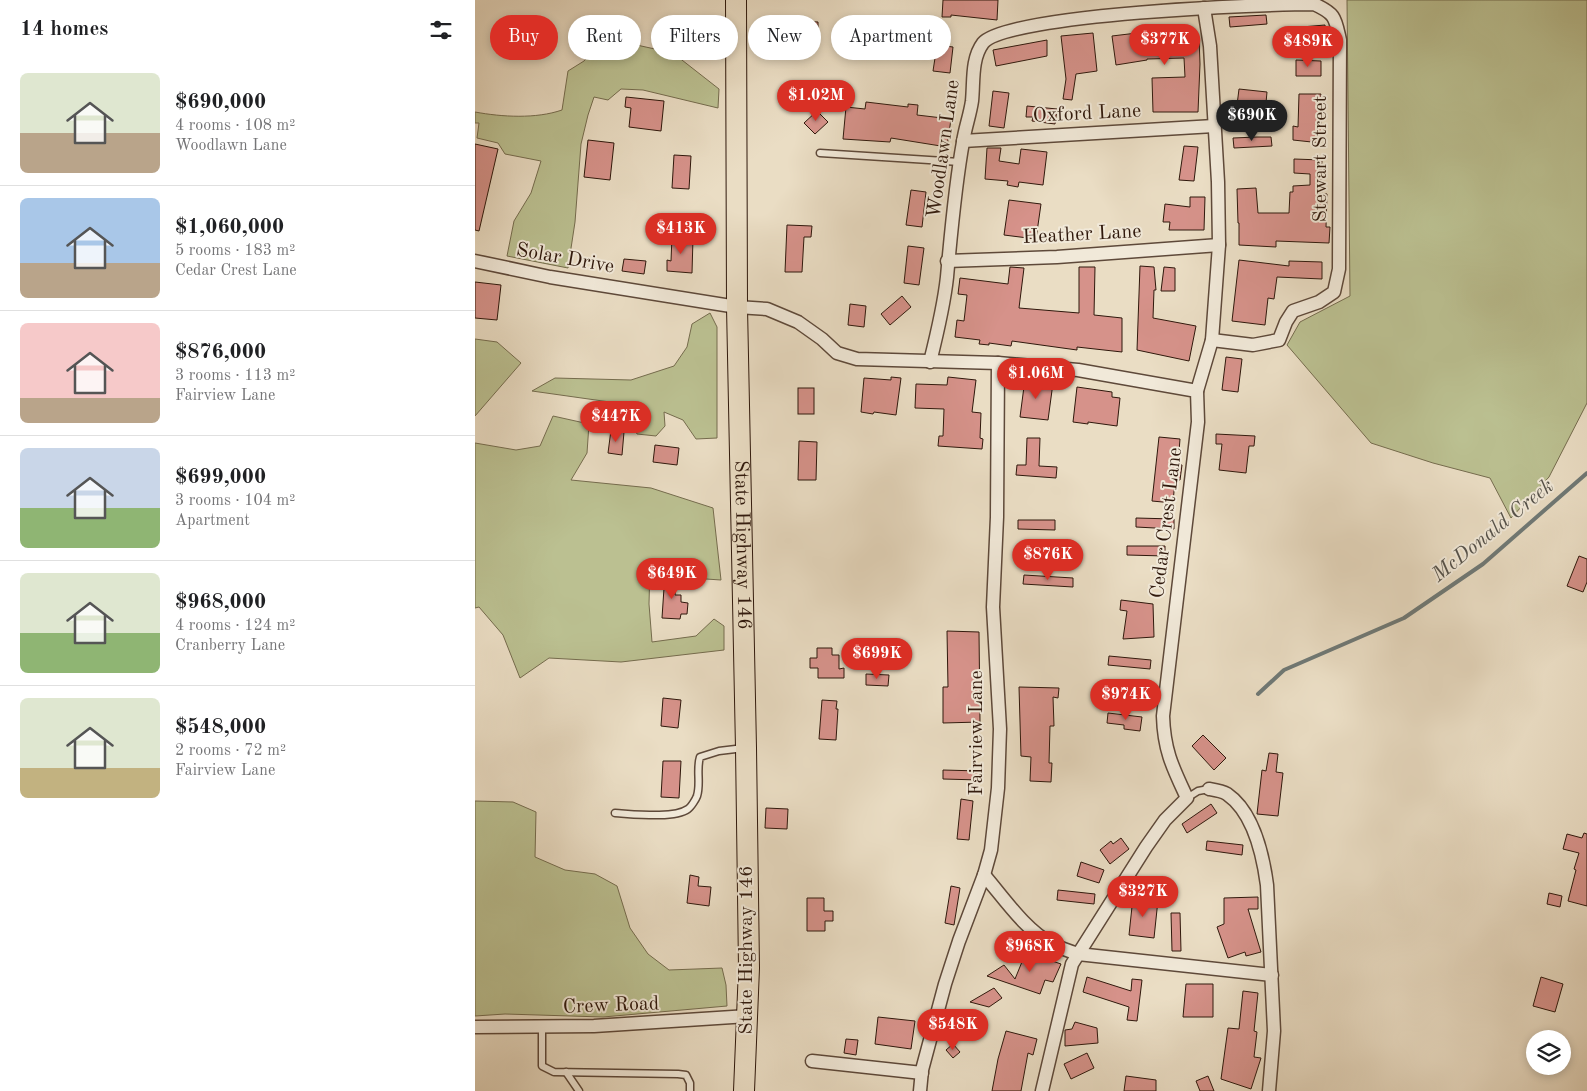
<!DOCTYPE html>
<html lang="en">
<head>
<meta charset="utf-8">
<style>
  body { margin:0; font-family:"Old Standard TT",serif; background:#f6f6f6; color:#202124; height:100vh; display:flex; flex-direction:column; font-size:19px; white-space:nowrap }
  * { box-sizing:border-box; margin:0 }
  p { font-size:16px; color:#757577 }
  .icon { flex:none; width:28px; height:28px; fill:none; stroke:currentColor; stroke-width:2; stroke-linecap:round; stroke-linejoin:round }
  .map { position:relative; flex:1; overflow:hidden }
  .panel { display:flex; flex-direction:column; background:#fff; width:475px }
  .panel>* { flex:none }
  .banner { position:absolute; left:15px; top:15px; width:475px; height:45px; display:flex; gap:10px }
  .fabs { position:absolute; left:1051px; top:1030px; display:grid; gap:10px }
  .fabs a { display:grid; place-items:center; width:45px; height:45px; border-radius:50%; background:#fff; box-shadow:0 2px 8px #0003; font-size:25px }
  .price { position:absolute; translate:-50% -42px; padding:0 11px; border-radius:18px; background:#d93025; color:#fff; font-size:16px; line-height:32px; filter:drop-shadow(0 1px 2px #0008) }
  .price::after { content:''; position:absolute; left:50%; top:30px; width:15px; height:11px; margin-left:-8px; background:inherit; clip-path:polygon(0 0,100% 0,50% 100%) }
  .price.on { background:#222; color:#fff }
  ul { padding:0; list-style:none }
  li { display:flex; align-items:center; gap:15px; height:125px; padding:0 20px }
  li+li { border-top:1px solid #e0e0e0 }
  li span { display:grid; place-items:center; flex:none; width:140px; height:100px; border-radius:8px; color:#555 }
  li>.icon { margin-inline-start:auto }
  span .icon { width:60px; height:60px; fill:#fffc; stroke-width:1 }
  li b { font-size:21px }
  h2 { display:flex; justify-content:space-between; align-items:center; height:60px; padding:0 20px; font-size:21px }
  .chip { padding:0 18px; border-radius:22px; background:#fff; box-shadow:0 2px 8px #0003; font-size:18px; line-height:45px }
  .chip.on { background:#d93025; color:#fff }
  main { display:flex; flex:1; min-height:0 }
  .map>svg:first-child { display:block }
  .green { fill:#bbc091; stroke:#756c4e }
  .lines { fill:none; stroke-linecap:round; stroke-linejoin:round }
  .stream { stroke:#6f7976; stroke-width:4 }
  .building { fill:#d6928a; stroke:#2f180c }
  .service-casing { stroke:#5e493a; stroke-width:9 }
  .minor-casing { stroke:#5e493a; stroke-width:15 }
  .primary-casing { stroke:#2f180c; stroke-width:22 }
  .service { stroke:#f1e9d9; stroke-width:6 }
  .minor { stroke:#f1e9d9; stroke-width:12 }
  .primary { stroke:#eaddc4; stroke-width:20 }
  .labels { text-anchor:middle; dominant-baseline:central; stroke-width:4; stroke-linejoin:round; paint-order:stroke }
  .street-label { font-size:20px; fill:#2f180c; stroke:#f1e9d9 }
  .water-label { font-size:21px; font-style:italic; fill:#54514a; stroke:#f1e9d9 }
</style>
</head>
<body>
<main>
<section class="panel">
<h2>14 homes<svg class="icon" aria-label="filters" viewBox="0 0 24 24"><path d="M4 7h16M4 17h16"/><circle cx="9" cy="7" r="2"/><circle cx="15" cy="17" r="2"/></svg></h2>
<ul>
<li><span style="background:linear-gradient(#dfe7d0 60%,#b9a48a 0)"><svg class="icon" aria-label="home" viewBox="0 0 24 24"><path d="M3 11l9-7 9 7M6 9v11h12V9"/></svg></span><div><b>$690,000</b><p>4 rooms · 108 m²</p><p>Woodlawn Lane</p></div></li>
<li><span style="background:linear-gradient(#a9c7e8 65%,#b9a48a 0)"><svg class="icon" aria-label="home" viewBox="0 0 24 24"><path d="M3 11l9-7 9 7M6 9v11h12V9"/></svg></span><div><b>$1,060,000</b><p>5 rooms · 183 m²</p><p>Cedar Crest Lane</p></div></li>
<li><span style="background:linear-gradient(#f6c9c9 75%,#b9a48a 0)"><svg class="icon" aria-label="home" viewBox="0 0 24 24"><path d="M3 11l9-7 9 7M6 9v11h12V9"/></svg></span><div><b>$876,000</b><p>3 rooms · 113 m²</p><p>Fairview Lane</p></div></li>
<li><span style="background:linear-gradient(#c9d6e8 60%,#8fb573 0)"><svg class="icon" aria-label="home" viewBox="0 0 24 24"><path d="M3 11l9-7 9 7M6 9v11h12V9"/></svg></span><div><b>$699,000</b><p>3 rooms · 104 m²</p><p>Apartment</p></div></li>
<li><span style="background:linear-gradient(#dfe7d0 60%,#8fb573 0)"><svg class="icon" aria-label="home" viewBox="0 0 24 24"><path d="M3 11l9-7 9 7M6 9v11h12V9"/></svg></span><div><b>$968,000</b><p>4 rooms · 124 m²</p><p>Cranberry Lane</p></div></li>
<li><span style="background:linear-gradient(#dfe7d0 70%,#c2b280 0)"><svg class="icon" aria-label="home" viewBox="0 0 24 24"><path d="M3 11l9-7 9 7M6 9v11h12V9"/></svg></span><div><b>$548,000</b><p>2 rooms · 72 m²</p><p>Fairview Lane</p></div></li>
</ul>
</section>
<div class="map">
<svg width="1112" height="1091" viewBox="0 0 1112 1091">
  <rect width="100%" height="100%" fill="#eaddc4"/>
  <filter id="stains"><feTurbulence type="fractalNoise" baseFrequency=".004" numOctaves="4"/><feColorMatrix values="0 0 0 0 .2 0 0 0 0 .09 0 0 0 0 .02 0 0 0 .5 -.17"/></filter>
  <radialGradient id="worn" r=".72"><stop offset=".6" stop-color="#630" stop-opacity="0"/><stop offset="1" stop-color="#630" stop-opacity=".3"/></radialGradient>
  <g class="green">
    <polygon points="872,0 1112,0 1112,403 1074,477 1036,518 1015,478 958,463 896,443 812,345 825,322 875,296"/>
    <path d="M 130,38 L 198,53 L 244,89 L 243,108 L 168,90 L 146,89 L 133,100 L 119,97 L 113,115 L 106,144 L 100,222 L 93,268 L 32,256 L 39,221 L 56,193 L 66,161 L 30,154 L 23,143 L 2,138 L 4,123 L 0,123 L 0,112 C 27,117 61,119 87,110 L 93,71 L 109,61 Z"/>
    <polygon points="235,313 242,327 242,438 221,439 208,420 189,412 190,426 181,436 162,434 149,404 57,391 80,378 156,380 199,366 212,347 217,324"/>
    <polygon points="0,339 22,342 46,363 0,416"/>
    <polygon points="78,416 114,424 112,453 96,480 176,488 238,508 246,580 216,578 199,564 175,565 174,604 177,642 221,636 239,619 249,626 249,650 146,662 74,658 45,678 28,635 4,607 0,608 0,443 41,450 65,446"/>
    <polygon points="0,801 38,802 61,812 60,857 90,870 120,874 142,886 155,928 173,954 194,970 247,968 251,985 252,1006 128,1017 30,1014 0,1016"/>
  </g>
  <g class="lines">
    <polyline class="stream" points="783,694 809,670 929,618 1008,564 1112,473"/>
  </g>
  <g class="building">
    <polygon points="468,0 523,0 522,20 476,15 476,17 467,17"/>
    <polygon points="791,15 792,24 755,27 754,17"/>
    <polygon points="299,20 343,22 343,39 298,37"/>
    <polygon points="850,25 851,41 816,43 815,28"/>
    <polygon points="682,26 696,26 696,38 724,37 725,64 723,112 678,112 677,78 710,77 709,58 672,59 672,60 641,65 637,36 662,33 662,29 682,28"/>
    <polygon points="618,33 622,71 601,74 597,100 588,99 591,79 586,36"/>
    <polygon points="572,40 572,56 521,66 518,50"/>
    <polygon points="462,45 478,47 475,73 458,71"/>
    <polygon points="821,60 846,61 846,76 821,76"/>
    <polygon points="764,89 792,92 789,124 760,121"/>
    <polygon points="518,91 534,93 529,128 514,126"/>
    <polygon points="824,94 846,94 846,129 847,130 846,143 818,140 818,126 823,127"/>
    <polygon points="151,97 189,101 186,131 154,127 156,108 150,107"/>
    <polygon points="391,102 433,107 433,104 443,105 442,115 476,119 472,147 416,138 415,142 368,139 371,107 390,109"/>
    <polygon points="552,106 582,109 580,124 557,121 558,117 551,117"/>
    <polygon points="342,111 353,122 340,134 329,123"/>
    <polygon points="782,137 796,137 797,146 759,148 758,138"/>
    <polygon points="113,140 139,143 135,180 109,177"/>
    <polygon points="0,144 23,149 4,231 0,230"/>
    <polygon points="709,146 723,147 719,181 704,180"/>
    <polygon points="512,148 526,148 524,161 544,164 546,149 572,152 568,185 544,182 543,187 532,185 533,181 510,179"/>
    <polygon points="199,155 216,156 214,189 197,188"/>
    <polygon points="819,159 847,160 845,193 852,194 851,227 855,227 854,243 801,241 801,247 764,245 764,223 763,223 762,189 781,188 783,213 814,213 815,192 818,192 818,186 835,185 835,174 819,173"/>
    <polygon points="436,190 451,192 447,227 431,225"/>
    <polygon points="715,197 730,197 729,230 694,230 695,222 688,222 690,204 715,207"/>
    <polygon points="534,200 566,204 561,239 529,235"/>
    <polygon points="312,225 337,226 336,237 329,237 327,272 310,272"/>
    <polygon points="197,236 218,238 217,273 192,271 192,260 196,261"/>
    <polygon points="433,246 449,248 444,285 429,283"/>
    <polygon points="149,259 171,261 169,274 147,271"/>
    <polygon points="764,260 814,266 814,261 847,262 847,279 802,277 799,299 793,298 790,325 757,321"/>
    <polygon points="665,266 679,267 681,290 679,290 678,318 721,326 714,361 662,350"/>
    <polygon points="535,267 549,268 544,308 604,313 604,267 620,267 619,315 647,318 647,352 602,347 602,350 537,341 536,346 514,343 514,345 504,344 505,340 480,337 482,320 489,321 492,295 483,294 485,278 533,284"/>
    <polygon points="689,267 700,268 700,291 686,291"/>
    <polygon points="0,282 26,285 22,320 0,318"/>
    <polygon points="427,296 436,307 415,325 406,314"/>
    <polygon points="375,304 391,306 389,327 373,325"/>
    <polygon points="751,357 767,359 763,392 747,390"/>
    <polygon points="416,377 426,378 421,415 399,412 398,414 386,412 389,378 416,380"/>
    <polygon points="473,377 501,380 497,412 506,413 505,438 508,439 507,449 463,446 464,436 468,436 469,409 440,408 441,384 472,385"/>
    <polygon points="550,379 578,383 573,420 545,417"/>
    <polygon points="602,387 637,392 637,397 645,398 642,426 613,422 613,424 598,422"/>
    <rect x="323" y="388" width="16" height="26"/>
    <polygon points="136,430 149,432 147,455 133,453"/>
    <polygon points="741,434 780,436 779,446 774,446 771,473 744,470 747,444 741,444"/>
    <polygon points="684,437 705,439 703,464 707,465 705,480 700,480 698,503 677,501"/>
    <polygon points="552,438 565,438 564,466 582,467 581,478 541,475 542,465 551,465"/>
    <polygon points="324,441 342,442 341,480 323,480"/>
    <polygon points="180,445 204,448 202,465 178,462"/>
    <polygon points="661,518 699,519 699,529 661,527"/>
    <polygon points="543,520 580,520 580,530 543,529"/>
    <polygon points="652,546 690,546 690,556 652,555"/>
    <polygon points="1104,556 1112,559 1112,582 1108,592 1092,586"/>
    <polygon points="549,575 598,578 598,587 548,584"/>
    <polygon points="184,577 201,578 200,595 206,595 206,602 213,603 212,614 206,614 205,619 187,618 189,588 183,588"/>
    <polygon points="646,600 678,604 679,637 648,639 652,611 645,610"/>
    <polygon points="472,631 504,632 505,722 468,723 468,687 473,687"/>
    <polygon points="342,648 357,648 357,655 364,655 364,669 369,668 369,678 343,678 343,668 335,668 335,658 342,658"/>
    <polygon points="634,656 676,660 675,669 633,665"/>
    <polygon points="391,674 414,675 413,686 391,685"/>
    <polygon points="544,687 584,688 583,698 578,697 579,726 575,726 574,763 577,763 576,782 555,781 556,757 546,756"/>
    <polygon points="188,698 206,700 203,728 186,726"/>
    <polygon points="347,700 362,701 361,709 363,709 361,740 344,739"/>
    <polygon points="633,713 667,717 665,731 649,729 649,725 632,723"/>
    <polygon points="728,735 751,758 739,770 717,746"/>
    <polygon points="794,753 803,754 801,772 808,773 803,816 782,814 787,770 791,771"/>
    <polygon points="188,761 206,761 204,798 186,797"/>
    <polygon points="468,770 505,771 505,780 468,779"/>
    <polygon points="486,799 498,801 494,840 482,839"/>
    <polygon points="736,804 742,813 712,833 707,824"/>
    <polygon points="291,808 313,809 312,829 290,828"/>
    <polygon points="1109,833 1112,834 1112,906 1093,901 1101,870 1099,869 1104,853 1088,849 1092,834 1107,838"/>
    <polygon points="646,838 654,849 635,864 625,850 636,841 638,844"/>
    <polygon points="732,841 768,845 767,855 731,850"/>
    <polygon points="606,862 629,870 624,883 602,876"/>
    <polygon points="215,875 224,877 223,886 236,887 234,906 212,903"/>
    <polygon points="476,886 485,888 479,925 470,923"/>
    <polygon points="583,890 620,894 619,904 582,900"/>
    <polygon points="1074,893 1087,896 1085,907 1072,904"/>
    <polygon points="658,897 683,900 679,938 654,935"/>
    <polygon points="783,897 783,909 773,909 786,952 771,956 770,952 753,958 742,927 749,924 749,898"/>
    <polygon points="332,898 349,898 349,911 358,911 358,921 350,921 350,931 332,931"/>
    <polygon points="696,913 705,913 706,951 697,951"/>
    <polygon points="551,952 586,964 578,982 570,980 565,994 512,976 529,965 540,979"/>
    <polygon points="612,977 656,991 657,979 667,980 662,1021 652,1020 654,1007 608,992"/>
    <polygon points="1066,977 1088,984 1080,1012 1058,1006"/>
    <polygon points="711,984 738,984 738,1017 708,1017"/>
    <polygon points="519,988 527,998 514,1007 495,1002"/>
    <polygon points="768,991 783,993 779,1031 782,1032 779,1057 786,1058 776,1089 746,1079 753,1028 764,1029"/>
    <polygon points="403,1017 440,1021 436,1049 400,1044"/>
    <polygon points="600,1022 622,1028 623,1043 590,1046 590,1030 597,1029"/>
    <polygon points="531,1031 562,1039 558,1055 553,1053 546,1091 517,1091 523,1059"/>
    <polygon points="371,1039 383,1040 381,1055 369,1053"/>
    <polygon points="478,1044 485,1052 478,1058 471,1050"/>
    <polygon points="612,1053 619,1068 596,1079 589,1064"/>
    <polygon points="651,1076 681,1080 681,1091 649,1091"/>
    <polygon points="733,1076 739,1091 725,1091 721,1081"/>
  </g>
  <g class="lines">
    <g class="service-casing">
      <g id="service">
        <polyline points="345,153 485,162"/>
        <polyline points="712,798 723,791 734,789"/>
        <path d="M 140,813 C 158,814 199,819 213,809 C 216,807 221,799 222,796 C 226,783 221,770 225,757 L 244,751 L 269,748"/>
        <polyline points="67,1027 67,1066 79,1072 203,1074 211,1075 215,1083 215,1091"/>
        <polyline points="91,1072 104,1091"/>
      </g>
    </g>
    <g class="minor-casing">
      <g id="minor">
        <polyline points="488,141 739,126"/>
        <path d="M 0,261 L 75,277 L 262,307 L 292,309 L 323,322 L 347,339 L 362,353 L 382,359 L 523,363 L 603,370 L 722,391 L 723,422 L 688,716 C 689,751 698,768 712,798 L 690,820 L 671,847 L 597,964 L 567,1091"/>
        <polyline points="472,261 582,257 744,245"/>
        <path d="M 455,362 C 462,334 469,305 472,277 C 476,232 480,186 488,142 C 490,128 495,115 497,101 C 499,82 496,59 508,43 C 532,14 791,4 839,4 C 861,14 860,18 865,40 L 864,269 L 859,292 L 844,302 L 818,311 L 811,322 L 804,340 L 778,345 L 737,340"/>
        <polyline points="722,391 737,340 744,245 743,182 735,46 729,8"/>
        <path d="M 734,789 C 740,790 747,791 752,794 C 778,812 788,855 792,885 L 799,1031 L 794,1091"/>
        <path d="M 509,875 C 528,897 551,931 577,944 C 585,948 594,951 603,954 L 797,975"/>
        <polyline points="0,1027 119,1026 273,1016"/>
        <polyline points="337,1061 447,1073"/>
        <polyline points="445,1091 447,1070 470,984 484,941 509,875 516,850 523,788 525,729 518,607 522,517 523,363"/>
      </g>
    </g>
    <g class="primary-casing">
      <g id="primary">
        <path id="s1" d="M 261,0 L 262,307 L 271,748 L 274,968 L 269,1091"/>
      </g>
    </g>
    <use href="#service" class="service"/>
    <use href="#minor" class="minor"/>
    <use href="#primary" class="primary"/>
  </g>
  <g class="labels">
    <g class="street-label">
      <text transform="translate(612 114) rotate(-3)">Oxford Lane</text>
      <text transform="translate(469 149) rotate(-82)">Woodlawn Lane</text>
      <text transform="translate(846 159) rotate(-90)">Stewart Street</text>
      <text transform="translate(607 235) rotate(-3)">Heather Lane</text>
      <text transform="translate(90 259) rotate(10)">Solar Drive</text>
      <text transform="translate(692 523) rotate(-83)">Cedar Crest Lane</text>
      <text stroke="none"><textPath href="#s1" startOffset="545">State Highway 146</textPath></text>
      <text transform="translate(502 733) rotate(-90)">Fairview Lane</text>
      <text transform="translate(272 950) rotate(-90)">State Highway 146</text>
      <text transform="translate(136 1006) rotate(-2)">Crew Road</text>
    </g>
    <g class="water-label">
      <text transform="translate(1018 531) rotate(-39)">McDonald Creek</text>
    </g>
  </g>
  <rect width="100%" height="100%" filter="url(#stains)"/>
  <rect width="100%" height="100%" fill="url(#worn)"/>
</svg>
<div class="fabs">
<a><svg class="icon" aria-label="layers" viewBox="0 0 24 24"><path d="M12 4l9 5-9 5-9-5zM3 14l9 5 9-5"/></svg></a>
</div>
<b class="price" style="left:690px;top:66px">$377K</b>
<b class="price" style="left:833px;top:68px">$489K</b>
<b class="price" style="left:341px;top:122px">$1.02M</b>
<b class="price on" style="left:777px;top:142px">$690K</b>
<b class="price" style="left:206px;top:255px">$413K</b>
<b class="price" style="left:561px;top:400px">$1.06M</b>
<b class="price" style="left:141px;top:443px">$447K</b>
<b class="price" style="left:573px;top:581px">$876K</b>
<b class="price" style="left:197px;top:600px">$649K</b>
<b class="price" style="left:402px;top:680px">$699K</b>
<b class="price" style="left:651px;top:721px">$974K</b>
<b class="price" style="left:668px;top:918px">$327K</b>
<b class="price" style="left:555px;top:973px">$968K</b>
<b class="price" style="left:478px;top:1051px">$548K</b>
<div class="banner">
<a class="chip on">Buy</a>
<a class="chip">Rent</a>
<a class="chip">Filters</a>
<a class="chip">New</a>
<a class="chip">Apartment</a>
</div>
</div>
</main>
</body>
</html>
